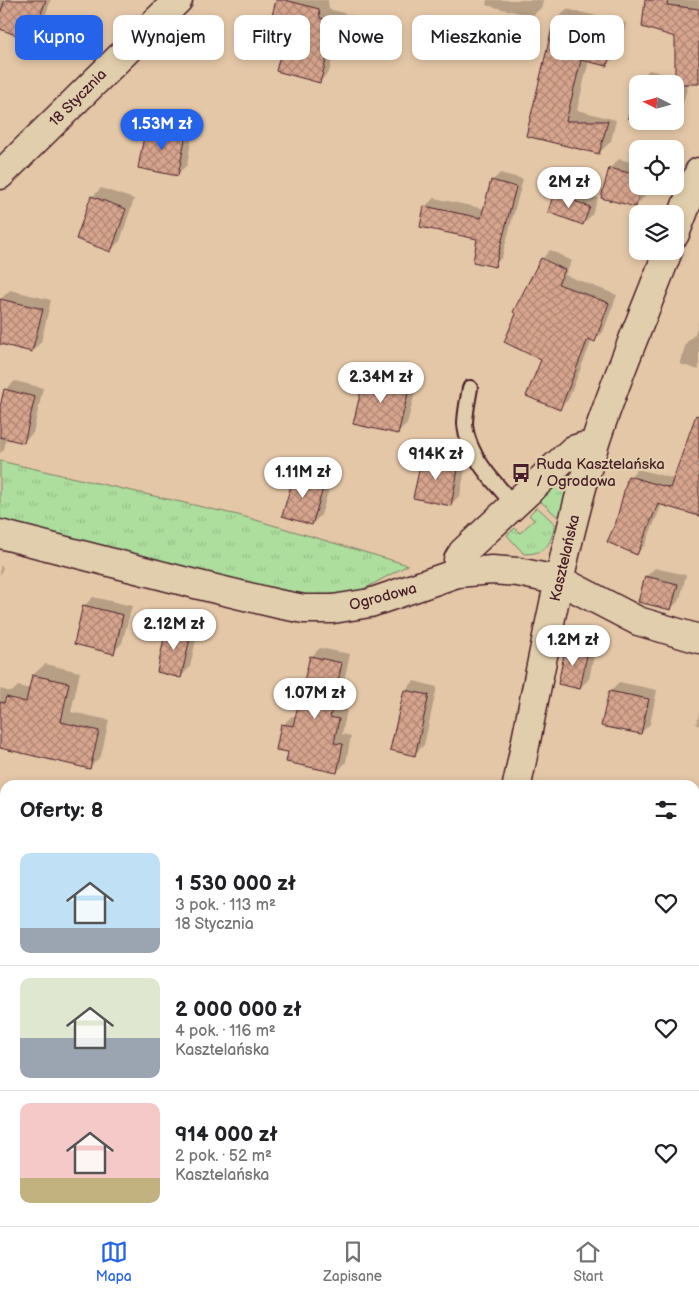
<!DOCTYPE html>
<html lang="pl">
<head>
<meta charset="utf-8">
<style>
  body { margin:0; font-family:"Balsamiq Sans",sans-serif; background:#f6f6f6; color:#202124; height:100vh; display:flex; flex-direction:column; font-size:19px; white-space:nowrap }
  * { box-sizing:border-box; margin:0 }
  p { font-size:16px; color:#757577 }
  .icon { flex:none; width:28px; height:28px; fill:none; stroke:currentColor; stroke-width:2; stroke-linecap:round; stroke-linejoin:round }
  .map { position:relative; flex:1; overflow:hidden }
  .side { position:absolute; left:0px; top:780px; width:700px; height:446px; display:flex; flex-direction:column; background:#fff; border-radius:15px 15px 0 0; box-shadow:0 2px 8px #0003 }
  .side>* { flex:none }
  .guide { position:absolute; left:15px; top:15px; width:670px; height:45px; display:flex; gap:10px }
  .needle { width:32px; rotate:276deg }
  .controls { position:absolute; left:629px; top:75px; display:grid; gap:10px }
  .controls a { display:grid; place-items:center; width:55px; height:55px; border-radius:10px; background:#fff; box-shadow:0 2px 8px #0003; font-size:25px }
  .price { position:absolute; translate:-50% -42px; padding:0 11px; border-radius:18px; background:#fff; color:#222; font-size:16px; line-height:32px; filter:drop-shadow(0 1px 2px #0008) }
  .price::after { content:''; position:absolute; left:50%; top:30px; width:15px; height:11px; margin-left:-8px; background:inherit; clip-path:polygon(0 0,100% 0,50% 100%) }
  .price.selected { background:#2563eb; color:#fff }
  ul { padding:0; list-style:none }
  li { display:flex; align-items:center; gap:15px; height:125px; padding:0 20px }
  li+li { border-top:1px solid #e0e0e0 }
  li span { display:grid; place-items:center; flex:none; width:140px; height:100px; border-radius:10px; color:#555 }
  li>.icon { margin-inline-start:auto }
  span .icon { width:60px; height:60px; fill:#fffc; stroke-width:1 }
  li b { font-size:21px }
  h2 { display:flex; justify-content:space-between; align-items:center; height:60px; padding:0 20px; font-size:21px }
  .pill { padding:0 18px; border-radius:10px; background:#fff; box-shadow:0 2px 8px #0003; font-size:18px; line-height:45px }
  .pill.selected { background:#2563eb; color:#fff }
  .dock { display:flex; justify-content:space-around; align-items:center; height:70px; border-top:1px solid #e0e0e0; background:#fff; font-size:14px; color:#757577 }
  .dock a { display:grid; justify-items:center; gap:2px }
  .dock .selected { color:#2563eb }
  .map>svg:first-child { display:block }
  .grass { fill:url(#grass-tufts); stroke:#7c7e64 }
  .shadow { fill:#0003 }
  .building { fill:url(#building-cross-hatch); stroke:#4a1f2b }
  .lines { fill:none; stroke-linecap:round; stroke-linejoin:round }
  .service-casing { stroke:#4a1f2b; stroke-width:18 }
  .minor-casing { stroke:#4a1f2b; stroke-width:31 }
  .secondary-casing { stroke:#4a1f2b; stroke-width:31 }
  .service { stroke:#e1ceac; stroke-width:14 }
  .minor { stroke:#e1ceac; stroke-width:28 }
  .secondary { stroke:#e1ceac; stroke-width:28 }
  .labels { text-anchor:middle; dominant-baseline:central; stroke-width:4.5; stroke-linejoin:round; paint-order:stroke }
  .street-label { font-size:15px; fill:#4a1f2b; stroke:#e1ceac }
  .poi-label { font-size:15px; fill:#4a1f2b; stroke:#e1ceac; text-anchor:start }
</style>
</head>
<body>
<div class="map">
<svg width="699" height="1226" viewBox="0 0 699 1226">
  <defs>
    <pattern id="grass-tufts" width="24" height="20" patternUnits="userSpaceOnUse" patternTransform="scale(1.25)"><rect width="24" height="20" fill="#adde9e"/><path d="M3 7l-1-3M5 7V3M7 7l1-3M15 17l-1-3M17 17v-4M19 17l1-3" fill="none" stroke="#96be88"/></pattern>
    <pattern id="building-cross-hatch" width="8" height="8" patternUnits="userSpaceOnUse" patternTransform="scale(1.25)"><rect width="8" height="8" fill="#d7a58e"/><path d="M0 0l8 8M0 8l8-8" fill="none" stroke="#b08674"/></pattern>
  </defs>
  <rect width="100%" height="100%" fill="#e4c7a7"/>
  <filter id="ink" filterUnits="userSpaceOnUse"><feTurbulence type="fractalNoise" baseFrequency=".02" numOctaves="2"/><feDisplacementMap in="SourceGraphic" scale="10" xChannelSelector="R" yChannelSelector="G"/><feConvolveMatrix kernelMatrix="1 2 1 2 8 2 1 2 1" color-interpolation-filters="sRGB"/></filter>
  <g filter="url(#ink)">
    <g class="grass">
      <polygon points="0,461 242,516 408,565 360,591 313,596 203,573 0,522"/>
      <polygon points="560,480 566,481 570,487 563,518 558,517 538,499"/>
      <path d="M 537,507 L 555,524 C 551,544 546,554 524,554 L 507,535 L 515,528 L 520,533 L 534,520 L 529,515 Z"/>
    </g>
    <g class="shadow">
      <polygon points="0,0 51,0 40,30 31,39 0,28"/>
      <polygon points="278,0 328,0 329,9 361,18 353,47 344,56 334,53 329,72 320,81 286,35"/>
      <polygon points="487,0 543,0 542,7 532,16 486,5"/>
      <polygon points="646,0 699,0 699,63 676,36"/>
      <polygon points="567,9 626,23 618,53 606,65 589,60 577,110 616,120 611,141 599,153 527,135 555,21"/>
      <polygon points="649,70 689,80 679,118 670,127 647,121 675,121 675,84 638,84 640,79"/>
      <polygon points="156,118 194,125 187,165 177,174 147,127"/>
      <polygon points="619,159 638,164 638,186 647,186 645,196 636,205 603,197 610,168"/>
      <polygon points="500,173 523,179 502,257 494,266 479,239 421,226 426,206 434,198 485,209 492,181"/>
      <polygon points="564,185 598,198 592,215 583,224 555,194"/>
      <polygon points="101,188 134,199 120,241 111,250 92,197"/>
      <polygon points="550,250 572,261 565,275 617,295 603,332 595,340 592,340 568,400 559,408 543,359 542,259"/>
      <polygon points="10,290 51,300 41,342 32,351 0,343 0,302 1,299"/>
      <polygon points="699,321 699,370 680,364 686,343 695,334"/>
      <polygon points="376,365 419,376 407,424 398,433 355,423 366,374"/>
      <polygon points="15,381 43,388 33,433 23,442 6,438 4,450 0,453 0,413 5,390"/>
      <polygon points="699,433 699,515 662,504 645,545 637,553 617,522 629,477 638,469 675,479"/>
      <polygon points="432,448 468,455 460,495 451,504 423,457"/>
      <polygon points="305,464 334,473 321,515 312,524 296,473"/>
      <polygon points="0,566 3,567 0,576"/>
      <polygon points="655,568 686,575 680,599 671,609 646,577"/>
      <polygon points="93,597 132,606 122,643 113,653 84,606"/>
      <polygon points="178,615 200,621 190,667 181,677 168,625"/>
      <polygon points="576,637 597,641 589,679 580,688 567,646"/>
      <polygon points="320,648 350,654 338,708 347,710 342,734 351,736 346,762 337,772 289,751 283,725 292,716 297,716 311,657"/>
      <polygon points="45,664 80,672 71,712 109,720 101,756 90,767 0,746 0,689 12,692 18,686 30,689 33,675"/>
      <polygon points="414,681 437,687 424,745 415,754 405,691"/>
      <polygon points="619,682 657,690 650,724 641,733 610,691"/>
      <polygon points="699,713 699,725 696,725"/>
      <polygon points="699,851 699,881 695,880 695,855"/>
      <polygon points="5,932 5,983 0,982 0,946 2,934"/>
      <polygon points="0,1084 5,1085 5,1192 0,1191 0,1139 2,1131 0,1131"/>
      <polygon points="699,1142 699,1226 674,1226 675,1221 695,1221 695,1158"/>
      <polygon points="185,1221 209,1221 208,1226 184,1226"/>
    </g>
    <g class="building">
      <polygon points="5,0 46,0 31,41 0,29 0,14"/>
      <polygon points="276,0 285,0 319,9 320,18 353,27 344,57 328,53 320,83 276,71 285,36 268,32"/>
      <polygon points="645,0 668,0 667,5 699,9 699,84 675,84 675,37 642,27"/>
      <polygon points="554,20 615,35 607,66 581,60 566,121 608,121 599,154 526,136"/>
      <polygon points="639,78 660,84 638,84 638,120 628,118"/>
      <polygon points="146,126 186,134 178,176 138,168"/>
      <polygon points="609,168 638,175 638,186 641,186 636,207 601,198"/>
      <polygon points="491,180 516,187 495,267 473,262 477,239 420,227 424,206 481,218"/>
      <polygon points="554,193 590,207 583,225 548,212"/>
      <polygon points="91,196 126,209 111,252 76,239"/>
      <polygon points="541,258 565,270 558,284 609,303 595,342 588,339 560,410 526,396 541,360 504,342 516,314 513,312"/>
      <polygon points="0,299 43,309 32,352 0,344"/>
      <polygon points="365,374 410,385 398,434 353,424"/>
      <polygon points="4,389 35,397 24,443 0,437 0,407"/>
      <polygon points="696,415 699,416 699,516 658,504 637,555 607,542 616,522 628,476 670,488"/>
      <polygon points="422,457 459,464 451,506 413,498"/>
      <polygon points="295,472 325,482 312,525 282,516"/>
      <polygon points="645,576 678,584 671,610 638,602"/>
      <polygon points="83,605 123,615 114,654 74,644"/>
      <polygon points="167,624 192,629 181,678 157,672"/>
      <polygon points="566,645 588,650 580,689 558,684"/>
      <polygon points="310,656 342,663 330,717 339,719 334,743 343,744 337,773 286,762 288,752 276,750 281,724 293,726"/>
      <polygon points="32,675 69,683 61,722 99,731 90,769 0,748 0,702 4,703 6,697 26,702"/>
      <polygon points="404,690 429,695 415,756 390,750"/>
      <polygon points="609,691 649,699 641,734 601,726"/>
    </g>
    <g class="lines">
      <g class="service-casing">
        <path id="service" d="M 470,388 C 468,400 465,413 465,424 C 467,454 494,483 514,504"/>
      </g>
      <g class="minor-casing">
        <g id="minor">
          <polyline points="675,234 699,172"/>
          <polyline points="0,534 195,584 278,604 304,609 333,609 370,603 457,573 492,570 518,572 547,578 569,585 638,621 699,639"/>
          <polyline points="457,573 458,560 463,552 573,450 582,447 593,449"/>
          <path d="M 517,785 C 540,673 560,559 593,449 C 614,382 643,317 668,251"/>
          <polyline points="0,1054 5,1056"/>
          <polyline points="544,1221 560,1226"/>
        </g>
      </g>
      <g class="secondary-casing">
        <polyline id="secondary" points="0,175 178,0"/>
      </g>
      <use href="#service" class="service"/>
      <use href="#minor" class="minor"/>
      <use href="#secondary" class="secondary"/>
    </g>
  </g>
  <defs>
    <g id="bus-bare" transform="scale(1.5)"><path d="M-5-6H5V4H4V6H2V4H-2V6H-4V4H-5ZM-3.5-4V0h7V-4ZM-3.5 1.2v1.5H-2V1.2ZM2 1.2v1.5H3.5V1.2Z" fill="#4a1f2b" stroke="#e1ceac" stroke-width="2.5" paint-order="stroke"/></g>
  </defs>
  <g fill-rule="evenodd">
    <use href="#bus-bare" x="521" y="473"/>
  </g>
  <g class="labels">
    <g class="street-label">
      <text transform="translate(78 98) rotate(-45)">18 Stycznia</text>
      <text transform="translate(565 558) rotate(-77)">Kasztelańska</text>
      <text transform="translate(383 597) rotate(-15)">Ogrodowa</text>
    </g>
    <g class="poi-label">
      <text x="536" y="464">Ruda Kasztelańska<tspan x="536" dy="17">/ Ogrodowa</tspan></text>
    </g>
  </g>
</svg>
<div class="controls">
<a><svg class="needle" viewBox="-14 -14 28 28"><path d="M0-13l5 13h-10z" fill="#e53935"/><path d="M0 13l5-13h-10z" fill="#757577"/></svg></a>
<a><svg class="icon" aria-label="locate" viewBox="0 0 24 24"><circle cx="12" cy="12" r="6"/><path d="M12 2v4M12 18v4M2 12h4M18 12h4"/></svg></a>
<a><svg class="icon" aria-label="layers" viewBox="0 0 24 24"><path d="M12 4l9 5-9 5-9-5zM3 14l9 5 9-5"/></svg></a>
</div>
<b class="price selected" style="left:162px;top:151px">1.53M zł</b>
<b class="price" style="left:569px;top:209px">2M zł</b>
<b class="price" style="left:381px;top:404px">2.34M zł</b>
<b class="price" style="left:436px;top:481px">914K zł</b>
<b class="price" style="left:303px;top:499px">1.11M zł</b>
<b class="price" style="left:174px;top:651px">2.12M zł</b>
<b class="price" style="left:573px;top:667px">1.2M zł</b>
<b class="price" style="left:315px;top:720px">1.07M zł</b>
<div class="guide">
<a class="pill selected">Kupno</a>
<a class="pill">Wynajem</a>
<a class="pill">Filtry</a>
<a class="pill">Nowe</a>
<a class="pill">Mieszkanie</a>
<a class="pill">Dom</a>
</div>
<section class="side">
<h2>Oferty: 8<svg class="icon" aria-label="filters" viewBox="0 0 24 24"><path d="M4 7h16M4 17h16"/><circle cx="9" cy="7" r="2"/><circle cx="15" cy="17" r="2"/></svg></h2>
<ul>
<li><span style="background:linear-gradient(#bfe0f5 75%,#9aa5b1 0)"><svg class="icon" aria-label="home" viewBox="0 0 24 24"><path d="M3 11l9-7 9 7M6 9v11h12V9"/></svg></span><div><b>1 530 000 zł</b><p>3 pok. · 113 m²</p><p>18 Stycznia</p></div><svg class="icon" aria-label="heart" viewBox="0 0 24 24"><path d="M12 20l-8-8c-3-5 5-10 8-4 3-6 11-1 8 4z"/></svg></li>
<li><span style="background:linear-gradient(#dfe7d0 60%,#9aa5b1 0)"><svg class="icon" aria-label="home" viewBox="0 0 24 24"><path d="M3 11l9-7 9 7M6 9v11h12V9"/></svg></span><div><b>2 000 000 zł</b><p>4 pok. · 116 m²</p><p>Kasztelańska</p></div><svg class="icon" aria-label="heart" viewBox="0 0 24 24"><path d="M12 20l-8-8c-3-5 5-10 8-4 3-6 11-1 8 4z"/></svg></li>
<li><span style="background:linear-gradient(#f6c9c9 75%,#c2b280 0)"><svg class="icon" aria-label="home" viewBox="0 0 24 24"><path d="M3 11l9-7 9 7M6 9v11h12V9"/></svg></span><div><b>914 000 zł</b><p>2 pok. · 52 m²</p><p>Kasztelańska</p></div><svg class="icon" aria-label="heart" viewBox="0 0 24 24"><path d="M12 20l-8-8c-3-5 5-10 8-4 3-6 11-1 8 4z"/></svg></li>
</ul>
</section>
</div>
<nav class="dock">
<a class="selected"><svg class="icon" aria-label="map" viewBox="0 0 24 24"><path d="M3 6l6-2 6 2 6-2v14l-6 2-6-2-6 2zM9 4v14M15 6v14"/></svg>Mapa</a>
<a><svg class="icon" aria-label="saved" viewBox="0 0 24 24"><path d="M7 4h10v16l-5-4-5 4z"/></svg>Zapisane</a>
<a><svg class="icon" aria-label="home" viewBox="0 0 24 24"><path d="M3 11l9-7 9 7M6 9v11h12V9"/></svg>Start</a>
</nav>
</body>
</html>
